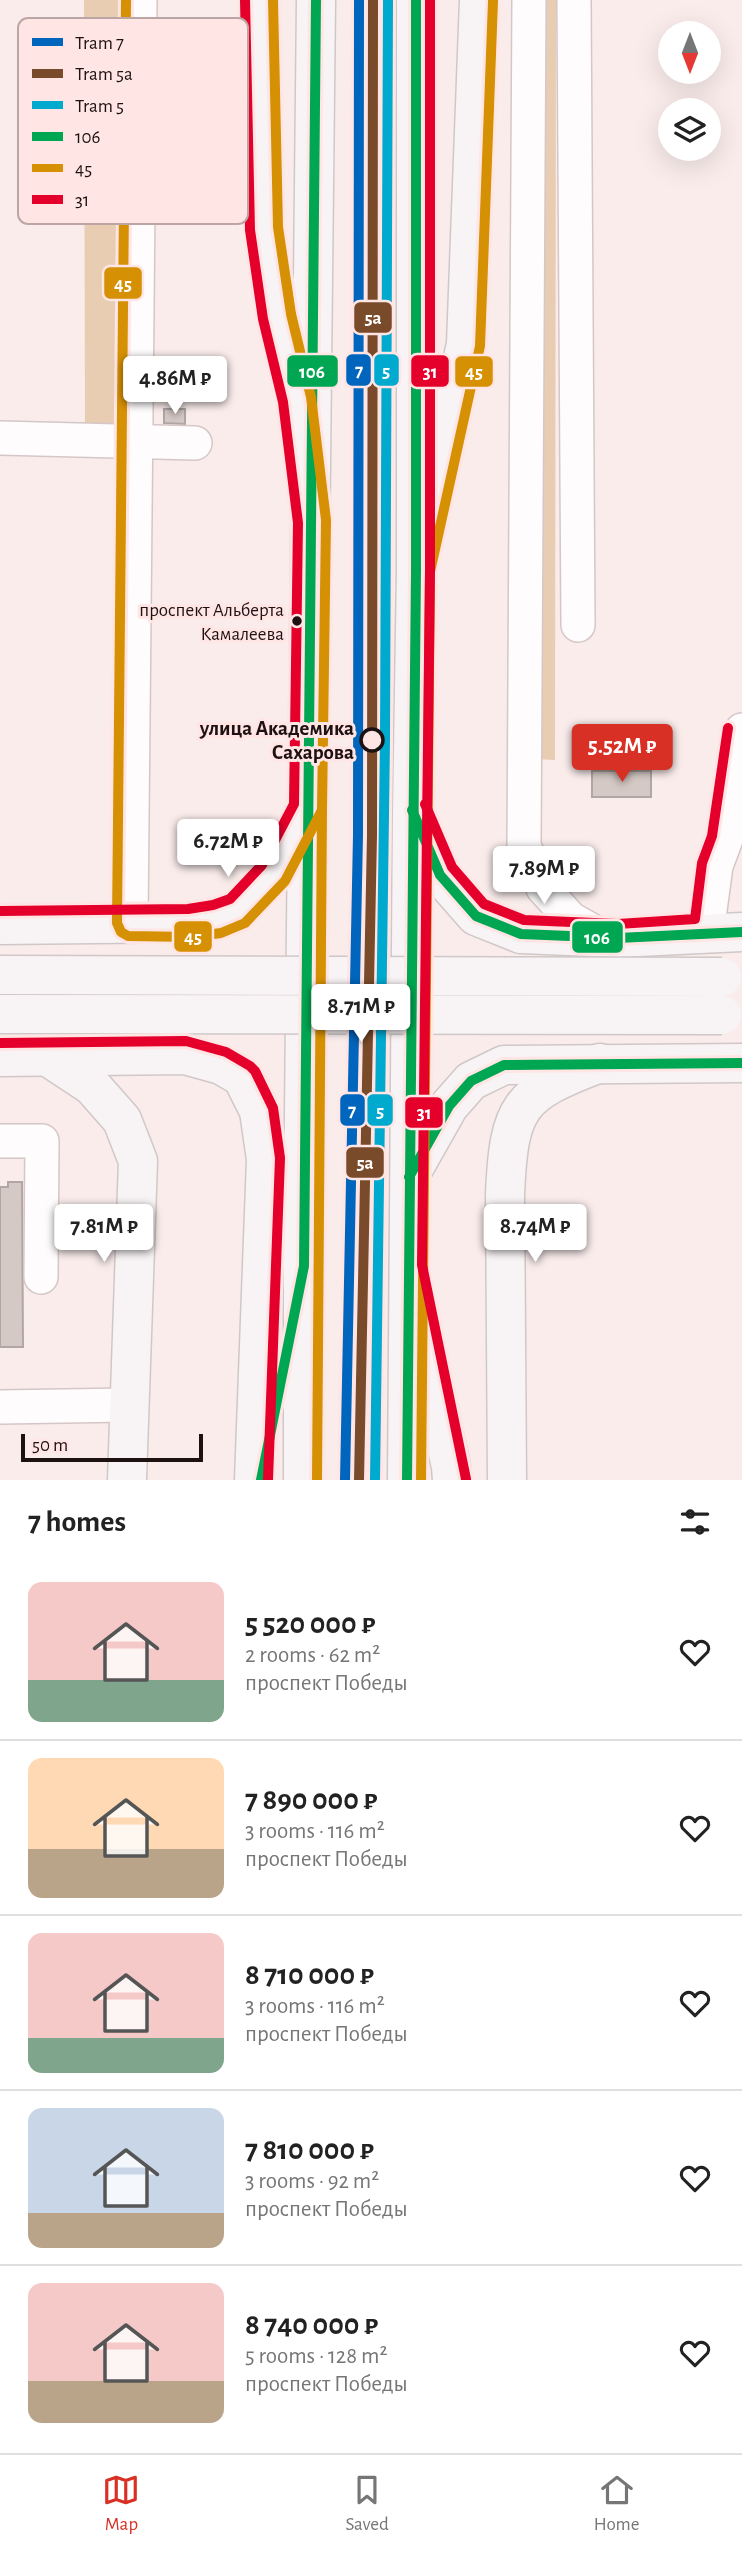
<!DOCTYPE html>
<html lang="en">
<head>
<meta charset="utf-8">
<style>
  body { margin:0; font-family:"Alegreya Sans",sans-serif; background:#f2f2f2; color:#222; height:100vh; display:flex; flex-direction:column; font-size:26px; white-space:nowrap }
  * { box-sizing:border-box; margin:0 }
  p { font-size:23px; color:#767676 }
  .icon { flex:none; width:38px; height:38px; fill:none; stroke:currentColor; stroke-width:2; stroke-linecap:round; stroke-linejoin:round }
  .map { position:relative; height:1480px; overflow:hidden }
  .panel { display:flex; flex-direction:column; background:#fff; flex:1 }
  .panel>* { flex:none }
  .needle { width:46px; rotate:180deg }
  .buttons { position:absolute; left:658px; top:21px; display:grid; gap:14px }
  .buttons a { display:grid; place-items:center; width:63px; height:63px; border-radius:50%; background:#fff; box-shadow:0 7px 28px #0002; font-size:35px }
  .scale { position:absolute; left:21px; bottom:18px; width:182px; box-sizing:border-box; padding-left:7px; border:4px solid #1e1111; border-top:0; font-size:19px; line-height:24px; white-space:nowrap; color:#1e1111; -webkit-text-stroke:5px #ffe6e5; paint-order:stroke }
  .price { position:absolute; translate:-50% -60px; padding:0 16px; border-radius:7px; background:#fff; color:#222; font-size:23px; line-height:46px; filter:drop-shadow(0 2px 4px #0008) }
  .price::after { content:''; position:absolute; left:50%; top:42px; width:21px; height:16px; margin-left:-10px; background:inherit; clip-path:polygon(0 0,100% 0,50% 100%) }
  .price.active { background:#d93025; color:#fff }
  ul { padding:0; list-style:none }
  li { display:flex; align-items:center; gap:21px; height:175px; padding:0 28px }
  li+li { border-top:2px solid #e0e0e0 }
  li span { display:grid; place-items:center; flex:none; width:196px; height:140px; border-radius:14px; color:#555 }
  li>.icon { margin-inline-start:auto }
  span .icon { width:84px; height:84px; fill:#fffc; stroke-width:1 }
  li b { font-size:30px }
  h2 { display:flex; justify-content:space-between; align-items:center; height:84px; padding:0 28px; font-size:30px }
  .tab-bar { display:flex; justify-content:space-around; align-items:center; height:98px; border-top:2px solid #e0e0e0; background:#fff; font-size:19px; color:#767676 }
  .tab-bar a { display:grid; justify-items:center; gap:4px }
  .tab-bar .active { color:#d93025 }
  .map>svg:first-child { display:block }
  .green { fill:#e8cdb3 }
  .building { fill:#d5c9c5; stroke:#b2a6a2; stroke-width:2 }
  .lines { fill:none; stroke-linecap:round; stroke-linejoin:round }
  .minor-casing { stroke:#d5c7c7; stroke-width:36 }
  .major-casing { stroke:#d0c8c8; stroke-width:41 }
  .minor { stroke:#fefcfc; stroke-width:33 }
  .major { stroke:#f8f3f4; stroke-width:38 }
  .major-bridge-casing { stroke:#d0c8c8; stroke-width:41; stroke-linecap:butt }
  .major-bridge { stroke:#f8f3f4; stroke-width:38 }
  .bus-1-casing { stroke:#ffe6e5; stroke-width:16 }
  .bus-2-casing { stroke:#ffe6e5; stroke-width:16 }
  .bus-3-casing { stroke:#ffe6e5; stroke-width:16 }
  .bus-1 { stroke:#00a651; stroke-width:10 }
  .bus-2 { stroke:#d69003; stroke-width:10 }
  .bus-3 { stroke:#e4002b; stroke-width:10 }
  .tram-1-casing { stroke:#ffe6e5; stroke-width:16 }
  .tram-2-casing { stroke:#ffe6e5; stroke-width:16 }
  .tram-3-casing { stroke:#ffe6e5; stroke-width:16 }
  .tram-1 { stroke:#0065bd; stroke-width:10 }
  .tram-2 { stroke:#7a4b2a; stroke-width:10 }
  .tram-3 { stroke:#00a9ce; stroke-width:10 }
  .bus-dot { fill:#1e1111; stroke:#ffe6e5; stroke-width:2.5 }
  .stop-dot { fill:#ffe6e5; stroke:#1e1111; stroke-width:3.5 }
  .labels { text-anchor:middle; dominant-baseline:central; stroke-width:6; stroke-linejoin:round; paint-order:stroke }
  .bus-label { font-size:19px; fill:#1e1111; stroke:#ffe6e5; text-anchor:end }
  .stop-label { font-size:21px; font-weight:bold; fill:#1e1111; stroke:#ffe6e5; text-anchor:end }
  .key { fill:#ffe6e5; stroke:#bca6a5; stroke-width:2 }
  .key-label { font-size:19px; fill:#1e1111 }
  .line-badge { stroke:#ffe6e5; stroke-width:2.5 }
  .badge-label { font-size:19px; text-anchor:middle; font-weight:bold; fill:#fff }
</style>
</head>
<body>
<div class="map">
<svg width="742" height="1480" viewBox="0 0 742 1480">
  <rect width="100%" height="100%" fill="#f9eceb"/>
  <g class="green">
    <polygon points="84,0 128,0 127,434 85,434"/>
    <polygon points="546,0 556,0 555,760 535,759 537,83"/>
  </g>
  <g class="building">
    <polygon points="164,409 185,409 185,424 164,423"/>
    <rect x="592" y="771" width="59" height="26"/>
    <polygon points="8,1182 22,1182 23,1347 0,1347 0,1187 8,1187"/>
  </g>
  <g class="lines">
    <g class="minor-casing">
      <g id="minor">
        <polyline points="529,0 524,846 543,888 571,919 605,938"/>
        <polyline points="574,0 578,625"/>
        <polyline points="0,438 195,443"/>
        <polyline points="131,922 140,0"/>
        <polyline points="707,932 716,866 726,839 742,730"/>
        <polyline points="0,1141 42,1141 41,1277"/>
        <polyline points="0,1407 128,1405"/>
      </g>
    </g>
    <g class="major-casing">
      <g id="major">
        <polyline points="259,0 264,228 277,317 298,405"/>
        <polyline points="432,500 466,344 479,0"/>
        <polyline points="417,823 440,875 476,916 521,934 618,938 742,932"/>
        <polyline points="0,925 189,923 217,919 238,911 273,873 305,813"/>
        <polyline points="0,1057 185,1055 221,1065 242,1077 259,1111 266,1159 254,1480"/>
        <polyline points="48,1057 92,1086 122,1120 138,1161 127,1480"/>
        <polyline points="410,1175 449,1106 471,1081 504,1065 742,1063"/>
        <polyline points="423,1337 451,1467 452,1480"/>
        <polyline points="303,1480 303,1205 316,0"/>
        <polyline points="407,1480 412,812 416,570 416,0"/>
        <path d="M 507,1480 L 505,1194 C 509,1106 518,1094 600,1063"/>
      </g>
    </g>
    <use href="#minor" class="minor"/>
    <use href="#major" class="major"/>
    <g class="major-bridge-casing">
      <g id="major-bridge">
        <polyline points="0,975 722,977"/>
        <polyline points="0,1014 722,1015"/>
      </g>
    </g>
    <use href="#major-bridge" class="major-bridge"/>
    <g class="bus-1-casing">
      <g id="bus-1">
        <polyline points="412,810 440,875 476,916 521,934 618,938 742,932"/>
        <polyline points="409,1177 449,1106 471,1081 504,1065 742,1063"/>
        <polyline points="261,1480 304,1266 316,0"/>
        <polyline points="407,1480 416,570 416,0"/>
      </g>
    </g>
    <g class="bus-2-casing">
      <g id="bus-2">
        <polyline points="126,0 117,923 121,932 128,936 191,937 221,933 245,923 285,881 322,810 326,520 311,397 291,314 278,227 273,0"/>
        <polyline points="317,1480 322,808"/>
        <polyline points="421,1480 430,572 480,346 493,1"/>
      </g>
    </g>
    <g class="bus-3-casing">
      <g id="bus-3">
        <polyline points="430,0 430,570 422,1265 466,1479"/>
        <polyline points="425,804 452,867 484,904 524,920 618,924 695,919 702,863 712,836 728,728"/>
        <polyline points="0,911 188,909 213,905 230,899 262,865 294,804 298,523 283,402 263,319 250,230 245,0"/>
        <polyline points="0,1043 186,1041 226,1052 250,1066 255,1071 273,1108 280,1158 268,1480"/>
      </g>
    </g>
    <use href="#bus-1" class="bus-1"/>
    <use href="#bus-2" class="bus-2"/>
    <use href="#bus-3" class="bus-3"/>
    <g class="tram-1-casing">
      <polyline id="tram-1" points="345,1480 358,835 359,0"/>
    </g>
    <g class="tram-2-casing">
      <polyline id="tram-2" points="359,1480 372,835 373,0"/>
    </g>
    <g class="tram-3-casing">
      <polyline id="tram-3" points="375,1480 385,740 388,0"/>
    </g>
    <use href="#tram-1" class="tram-1"/>
    <use href="#tram-2" class="tram-2"/>
    <use href="#tram-3" class="tram-3"/>
  </g>
  <circle class="bus-dot" cx="297" cy="621" r="6"/>
  <circle class="stop-dot" cx="372" cy="740" r="11"/>
  <g class="labels">
    <g class="bus-label">
      <text x="284" y="610">проспект Альберта<tspan x="284" dy="24">Камалеева</tspan></text>
    </g>
    <g class="stop-label">
      <text x="354" y="728">улица Академика<tspan x="354" dy="24">Сахарова</tspan></text>
    </g>
  </g>
  <rect x="18" y="18" width="230" height="206" rx="10" class="key"/>
  <rect x="32" y="38" width="31" height="8" fill="#0065bd"/>
  <rect x="32" y="69" width="31" height="9" fill="#7a4b2a"/>
  <rect x="32" y="101" width="31" height="8" fill="#00a9ce"/>
  <rect x="32" y="132" width="31" height="9" fill="#00a651"/>
  <rect x="32" y="164" width="31" height="8" fill="#d69003"/>
  <rect x="32" y="195" width="31" height="9" fill="#e4002b"/>
  <g class="key-label">
    <text x="75" y="49">Tram 7</text>
    <text x="75" y="80">Tram 5а</text>
    <text x="75" y="112">Tram 5</text>
    <text x="75" y="143">106</text>
    <text x="75" y="175">45</text>
    <text x="75" y="206">31</text>
  </g>
  <g class="line-badge">
    <rect x="103" y="266" width="40" height="34" rx="7" fill="#d69003"/>
    <rect x="353" y="301" width="40" height="33" rx="7" fill="#7a4b2a"/>
    <rect x="373" y="353" width="27" height="34" rx="7" fill="#00a9ce"/>
    <rect x="345" y="353" width="27" height="34" rx="7" fill="#0065bd"/>
    <rect x="410" y="354" width="40" height="34" rx="7" fill="#e4002b"/>
    <rect x="286" y="354" width="53" height="34" rx="7" fill="#00a651"/>
    <rect x="454" y="355" width="40" height="33" rx="7" fill="#d69003"/>
    <rect x="173" y="920" width="40" height="33" rx="7" fill="#d69003"/>
    <rect x="571" y="920" width="53" height="34" rx="7" fill="#00a651"/>
    <rect x="366" y="1093" width="28" height="34" rx="7" fill="#00a9ce"/>
    <rect x="339" y="1093" width="27" height="34" rx="7" fill="#0065bd"/>
    <rect x="404" y="1096" width="40" height="33" rx="7" fill="#e4002b"/>
    <rect x="345" y="1146" width="40" height="33" rx="7" fill="#7a4b2a"/>
  </g>
  <g class="badge-label">
    <text x="123" y="290">45</text>
    <text x="373" y="324">5а</text>
    <text x="386" y="377">5</text>
    <text x="359" y="377">7</text>
    <text x="430" y="378">31</text>
    <text x="312" y="378">106</text>
    <text x="474" y="378">45</text>
    <text x="193" y="943">45</text>
    <text x="597" y="944">106</text>
    <text x="380" y="1117">5</text>
    <text x="352" y="1117">7</text>
    <text x="424" y="1119">31</text>
    <text x="365" y="1169">5а</text>
  </g>
</svg>
<div class="buttons">
<a><svg class="needle" viewBox="-14 -14 28 28"><path d="M0-13l5 13h-10z" fill="#e53935"/><path d="M0 13l5-13h-10z" fill="#767676"/></svg></a>
<a><svg class="icon" aria-label="layers" viewBox="0 0 24 24"><path d="M12 4l9 5-9 5-9-5zM3 14l9 5 9-5"/></svg></a>
</div>
<div class="scale">50 m</div>
<b class="price" style="left:175px;top:416px">4.86M ₽</b>
<b class="price active" style="left:622px;top:784px">5.52M ₽</b>
<b class="price" style="left:228px;top:879px">6.72M ₽</b>
<b class="price" style="left:544px;top:906px">7.89M ₽</b>
<b class="price" style="left:361px;top:1044px">8.71M ₽</b>
<b class="price" style="left:104px;top:1264px">7.81M ₽</b>
<b class="price" style="left:535px;top:1264px">8.74M ₽</b>
</div>
<section class="panel">
<h2>7 homes<svg class="icon" aria-label="filters" viewBox="0 0 24 24"><path d="M4 7h16M4 17h16"/><circle cx="9" cy="7" r="2"/><circle cx="15" cy="17" r="2"/></svg></h2>
<ul>
<li><span style="background:linear-gradient(#f6c9c9 70%,#7fa58c 0)"><svg class="icon" aria-label="home" viewBox="0 0 24 24"><path d="M3 11l9-7 9 7M6 9v11h12V9"/></svg></span><div><b>5 520 000 ₽</b><p>2 rooms · 62 m²</p><p>проспект Победы</p></div><svg class="icon" aria-label="heart" viewBox="0 0 24 24"><path d="M12 20l-8-8c-3-5 5-10 8-4 3-6 11-1 8 4z"/></svg></li>
<li><span style="background:linear-gradient(#ffd9b3 65%,#b9a48a 0)"><svg class="icon" aria-label="home" viewBox="0 0 24 24"><path d="M3 11l9-7 9 7M6 9v11h12V9"/></svg></span><div><b>7 890 000 ₽</b><p>3 rooms · 116 m²</p><p>проспект Победы</p></div><svg class="icon" aria-label="heart" viewBox="0 0 24 24"><path d="M12 20l-8-8c-3-5 5-10 8-4 3-6 11-1 8 4z"/></svg></li>
<li><span style="background:linear-gradient(#f6c9c9 75%,#7fa58c 0)"><svg class="icon" aria-label="home" viewBox="0 0 24 24"><path d="M3 11l9-7 9 7M6 9v11h12V9"/></svg></span><div><b>8 710 000 ₽</b><p>3 rooms · 116 m²</p><p>проспект Победы</p></div><svg class="icon" aria-label="heart" viewBox="0 0 24 24"><path d="M12 20l-8-8c-3-5 5-10 8-4 3-6 11-1 8 4z"/></svg></li>
<li><span style="background:linear-gradient(#c9d6e8 75%,#b9a48a 0)"><svg class="icon" aria-label="home" viewBox="0 0 24 24"><path d="M3 11l9-7 9 7M6 9v11h12V9"/></svg></span><div><b>7 810 000 ₽</b><p>3 rooms · 92 m²</p><p>проспект Победы</p></div><svg class="icon" aria-label="heart" viewBox="0 0 24 24"><path d="M12 20l-8-8c-3-5 5-10 8-4 3-6 11-1 8 4z"/></svg></li>
<li><span style="background:linear-gradient(#f6c9c9 70%,#b9a48a 0)"><svg class="icon" aria-label="home" viewBox="0 0 24 24"><path d="M3 11l9-7 9 7M6 9v11h12V9"/></svg></span><div><b>8 740 000 ₽</b><p>5 rooms · 128 m²</p><p>проспект Победы</p></div><svg class="icon" aria-label="heart" viewBox="0 0 24 24"><path d="M12 20l-8-8c-3-5 5-10 8-4 3-6 11-1 8 4z"/></svg></li>
</ul>
</section>
<nav class="tab-bar">
<a class="active"><svg class="icon" aria-label="map" viewBox="0 0 24 24"><path d="M3 6l6-2 6 2 6-2v14l-6 2-6-2-6 2zM9 4v14M15 6v14"/></svg>Map</a>
<a><svg class="icon" aria-label="saved" viewBox="0 0 24 24"><path d="M7 4h10v16l-5-4-5 4z"/></svg>Saved</a>
<a><svg class="icon" aria-label="home" viewBox="0 0 24 24"><path d="M3 11l9-7 9 7M6 9v11h12V9"/></svg>Home</a>
</nav>
</body>
</html>
